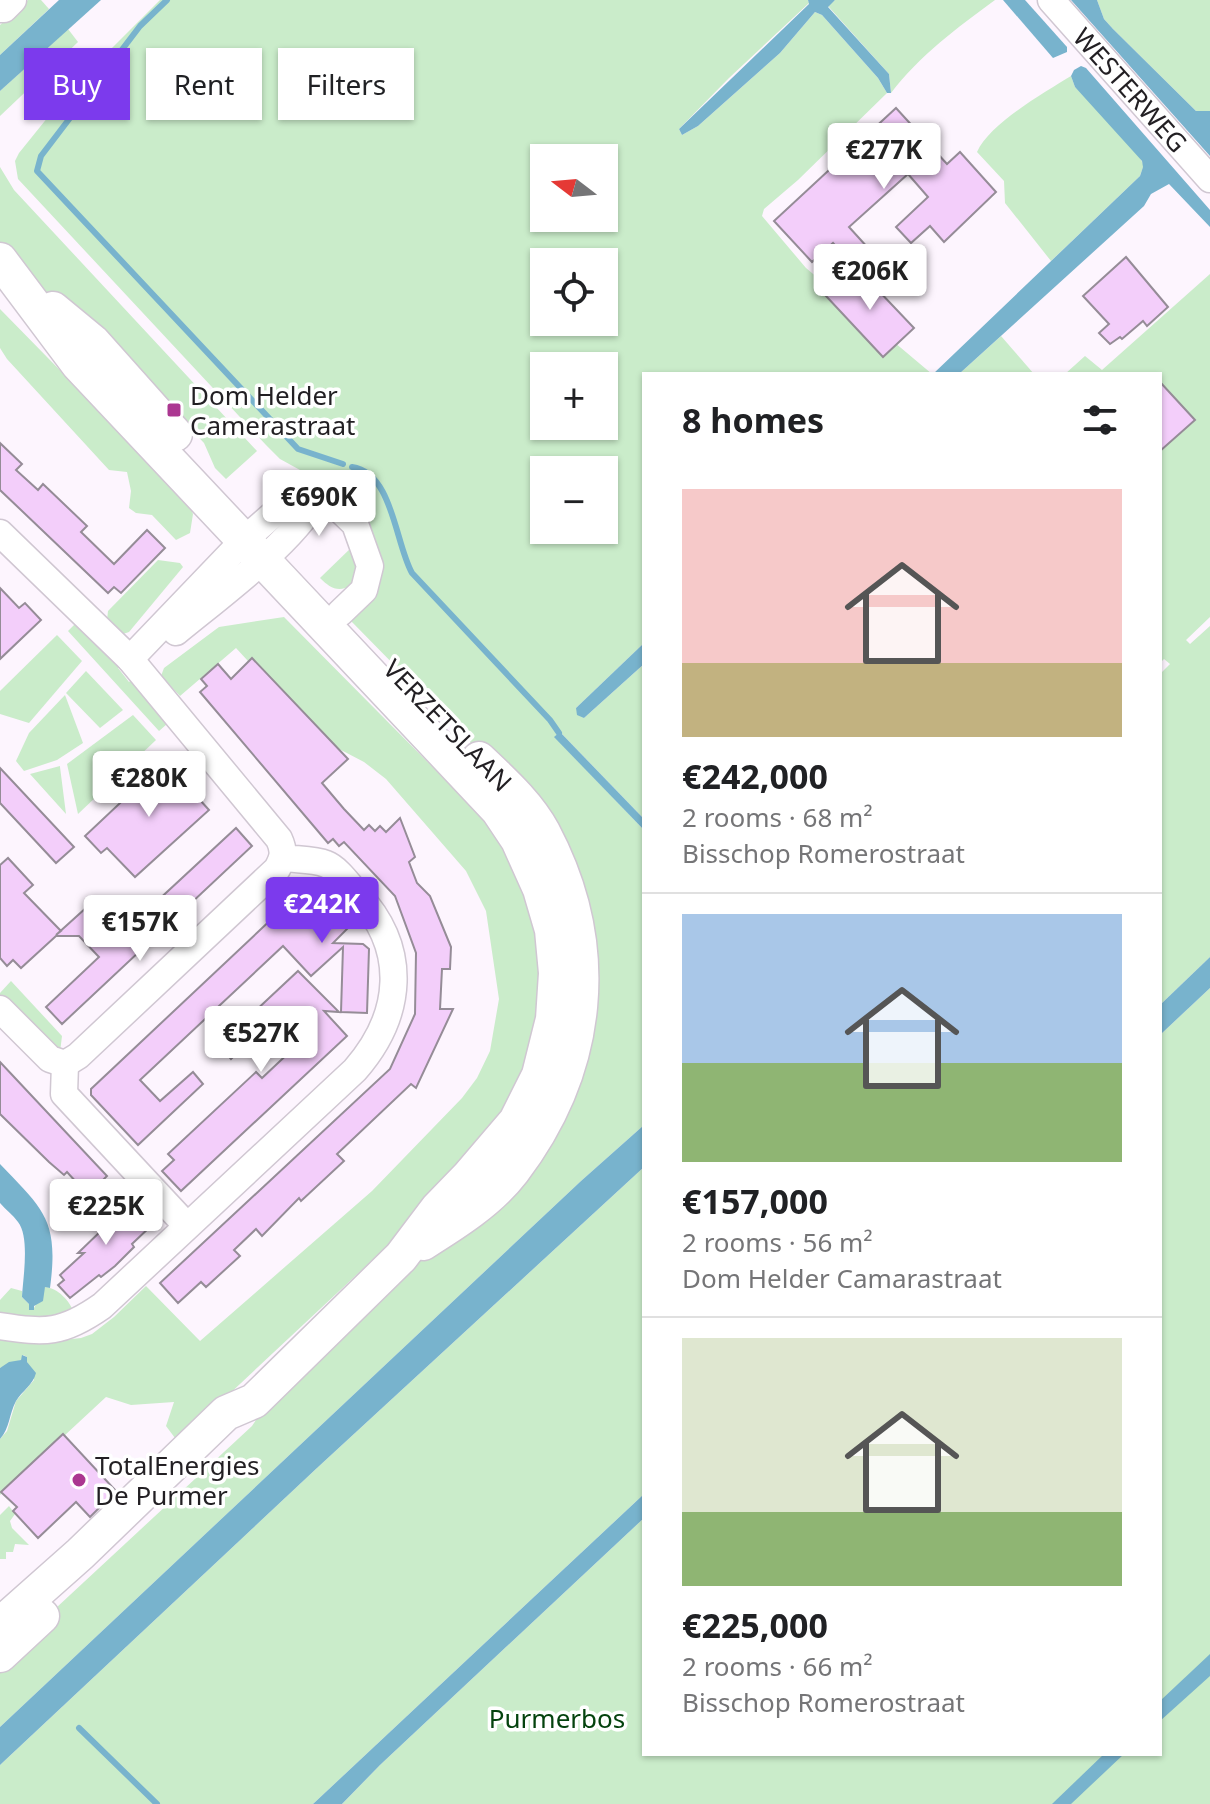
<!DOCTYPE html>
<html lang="en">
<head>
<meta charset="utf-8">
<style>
  body { margin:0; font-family:"Noto Sans",sans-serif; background:#f2f2f2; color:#202124; height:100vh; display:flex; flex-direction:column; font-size:30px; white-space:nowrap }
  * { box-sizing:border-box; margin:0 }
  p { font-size:26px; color:#757577 }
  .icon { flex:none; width:44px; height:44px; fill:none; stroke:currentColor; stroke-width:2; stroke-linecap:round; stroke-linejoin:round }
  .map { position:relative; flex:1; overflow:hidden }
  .drawer { position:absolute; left:642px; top:372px; width:520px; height:1384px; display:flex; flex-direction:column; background:#fff; border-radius:0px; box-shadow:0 2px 6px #0004 }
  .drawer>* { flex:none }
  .top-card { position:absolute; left:24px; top:48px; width:498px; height:72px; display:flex; gap:16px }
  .needle { width:52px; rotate:286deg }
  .fabs { position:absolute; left:530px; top:144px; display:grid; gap:16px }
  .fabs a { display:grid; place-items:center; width:88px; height:88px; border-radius:0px; background:#fff; box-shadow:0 2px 6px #0004; font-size:40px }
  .price { position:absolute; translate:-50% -68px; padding:0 18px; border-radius:8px; background:#fff; color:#222; font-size:26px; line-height:52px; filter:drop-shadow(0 2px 4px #0008) }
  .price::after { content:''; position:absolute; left:50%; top:48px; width:24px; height:18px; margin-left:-12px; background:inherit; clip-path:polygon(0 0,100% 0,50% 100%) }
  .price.on { background:#7c3aed; color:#fff }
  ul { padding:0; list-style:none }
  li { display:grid; align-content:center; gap:16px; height:424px; padding:0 40px }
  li+li { border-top:2px solid #e0e0e0 }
  li span { display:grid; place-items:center; height:248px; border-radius:0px; color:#555 }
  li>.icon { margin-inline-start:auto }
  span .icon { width:144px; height:144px; fill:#fffc; stroke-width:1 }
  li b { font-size:34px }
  h2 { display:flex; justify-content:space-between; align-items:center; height:96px; padding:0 40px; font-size:34px }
  .tag { padding:0 28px; border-radius:0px; background:#fff; box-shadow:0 2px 6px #0004; font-size:28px; line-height:72px }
  .tag.on { background:#7c3aed; color:#fff }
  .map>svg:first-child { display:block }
  .green { fill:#caecca; fill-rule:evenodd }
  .water { fill:#78b3cd }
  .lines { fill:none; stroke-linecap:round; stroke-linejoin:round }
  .stream { stroke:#78b3cd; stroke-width:6 }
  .building { fill:#f3cefa; stroke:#958c97; stroke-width:2 }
  .minor-casing { stroke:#d0c7d2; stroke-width:29 }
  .major-casing { stroke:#d0c7d2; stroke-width:37 }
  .minor { stroke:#fff; stroke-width:26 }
  .major { stroke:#fff; stroke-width:34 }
  .poi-dot { fill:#ab3791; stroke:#fff; stroke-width:3 }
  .labels { text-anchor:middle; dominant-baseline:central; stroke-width:7; stroke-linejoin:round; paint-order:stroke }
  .street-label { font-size:26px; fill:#221f23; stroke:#fff }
  .poi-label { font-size:26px; fill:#221f23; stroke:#fff; text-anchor:start }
  .park-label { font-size:26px; fill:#04430e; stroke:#fff }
</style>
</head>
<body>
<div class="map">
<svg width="1210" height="1804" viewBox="0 0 1210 1804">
  <rect width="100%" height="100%" fill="#fdf5fe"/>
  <g class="green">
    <polygon points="28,0 41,0 49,9 0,55 0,25"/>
    <path d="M 160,0 L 808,0 L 809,3 L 729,78 L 679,129 L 682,135 L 698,126 L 780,53 L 815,12 L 822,15 L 878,78 L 887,93 L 798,180 L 764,209 L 762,216 L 806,268 L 932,374 L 644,374 L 644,643 L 576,708 L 584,718 L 644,664 L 644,819 L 560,732 L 555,737 L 644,830 L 644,1125 L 581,1181 L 0,1727 L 0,1660 L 252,1426 L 271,1397 L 575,1064 L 512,785 L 351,621 L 369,599 L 345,504 L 333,483 L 300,470 L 280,459 L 266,445 L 18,179 L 15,161 L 19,153 L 69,91 ZM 544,158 L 604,158 L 604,218 L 544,218 ZM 544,262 L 604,262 L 604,322 L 544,322 ZM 544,366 L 604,366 L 604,426 L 544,426 ZM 544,470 L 604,470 L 604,530 L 544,530 Z"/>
    <path d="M 835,0 L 995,0 C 957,28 920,55 891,93 L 889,74 L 828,6 Z"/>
    <polygon points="1097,0 1210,0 1210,111 1196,111 1113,29 1104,19"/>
    <polygon points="68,29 78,42 0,116 0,91"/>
    <path d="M 1071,76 L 1075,87 C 1088,98 1140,150 1143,164 C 1144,168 1141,171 1140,176 L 1051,261 L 1005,203 L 1004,181 L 977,152 C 989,124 1045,92 1071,76 Z"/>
    <polygon points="0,167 14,190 257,451 226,479 215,468 204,443 142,378 125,373 0,249"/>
    <polygon points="1210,274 1210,617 1186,640 1190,644 1210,626 1210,957 1160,1005 1160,674 1170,664 1164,659 1160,663 1160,374 1065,374 1085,356 1102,370"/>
    <polygon points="0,309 188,501 193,514 190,533 176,540 152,515 136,513 129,508 131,491 127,472 109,470 7,359 0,348"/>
    <polygon points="1001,336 1034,374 959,374"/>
    <path d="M 354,545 L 360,566 L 352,585 C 338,593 330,588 320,578 Z"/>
    <polygon points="158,560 180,563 183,567 129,632 123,634 107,620 108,611"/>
    <polygon points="284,617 490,825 518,872 537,930 543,986 538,1034 518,1090 484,1143 413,1222 178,1442 166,1426 174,1402 131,1405 106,1397 64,1436 62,1434 0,1495 0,1439 7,1431 16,1401 34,1380 27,1362 27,1357 23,1355 21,1360 0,1368 0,1338 14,1342 36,1343 81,1338 92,1334 114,1317 146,1286 200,1341 372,1191 462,1098 477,1078 490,1051 499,999 486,911 466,871 386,779 364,762 320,739 236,648 180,696 161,676 164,668 219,627"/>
    <polygon points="79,620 125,664 118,668 129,682 137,676 167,714 167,724 159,731 68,631"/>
    <polygon points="57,635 82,661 29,723 0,714 0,691"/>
    <polygon points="86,671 123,710 100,728 66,693"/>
    <polygon points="65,695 83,743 57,760 24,771 16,761 29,733"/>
    <polygon points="133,715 156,740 78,814 67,764"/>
    <polygon points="60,766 60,767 66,814 30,774"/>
    <polygon points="11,981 62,1036 60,1052 0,998 0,993"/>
    <polygon points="1210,988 1210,1804 342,1804 380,1765 644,1518 644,1754 1160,1754 1160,1035"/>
    <polygon points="644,1167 644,1494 313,1804 0,1804 0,1765 317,1468"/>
    <path d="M 45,1287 C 58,1288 70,1301 74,1313 C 46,1321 28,1322 0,1313 L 0,1300 L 11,1288 L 22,1291 L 22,1297 L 29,1304 L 29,1309 L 33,1310 Z"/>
    <polygon points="9,1506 15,1514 10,1521 12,1528 29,1545 15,1544 13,1552 6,1552 6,1559 0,1559 0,1515"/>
  </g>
  <g class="water">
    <polygon points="59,0 101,0 0,91 0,55"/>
    <polygon points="808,0 835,0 828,7 889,74 891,93 887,93 878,78 822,15 815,12 780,53 698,126 682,135 679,129 809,4"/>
    <polygon points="1003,0 1025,0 1067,47 1067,52 1053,58"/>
    <polygon points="1071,0 1097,0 1104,19 1113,29 1196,111 1210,111 1210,156"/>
    <polygon points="1081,66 1086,68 1210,210 1210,227 1169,184 1151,194 1144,206 959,374 933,374 1140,176 1143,167 1142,161 1075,87 1071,76 1074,70"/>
    <polygon points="644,643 644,664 584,718 577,715 576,708"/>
    <polygon points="560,732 644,819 644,830 554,737"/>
    <polygon points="1210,957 1210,988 1160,1035 1160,1005"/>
    <polygon points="644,1125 644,1167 317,1468 0,1765 0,1727 581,1181"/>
    <path d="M 0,1164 C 44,1210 59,1220 50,1288 L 45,1287 L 43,1301 L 34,1306 L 34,1310 L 29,1310 L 29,1304 L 22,1297 C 23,1278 30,1237 18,1222 C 13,1215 6,1210 0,1203 Z"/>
    <path d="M 22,1355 L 27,1357 L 27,1362 L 36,1373 C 33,1385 22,1391 16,1401 C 9,1414 10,1428 0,1439 L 0,1368 L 9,1362 L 21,1360 Z"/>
    <polygon points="644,1494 644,1518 380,1765 342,1804 313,1804"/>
    <polygon points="1210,1654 1210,1676 1160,1721 1160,1701"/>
    <polygon points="1104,1754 1124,1754 1071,1804 1052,1804"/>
  </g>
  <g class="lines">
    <g class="stream">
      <polyline points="167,0 140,26 41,156 37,171 298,449 343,464"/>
      <path d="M 352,467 C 393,473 395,543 412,573 L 550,720 L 559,733"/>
      <polyline points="79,1728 157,1804"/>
    </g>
  </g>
  <g class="building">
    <polygon points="896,108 947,164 960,152 996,192 944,242 930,226 911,243 896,227 928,197 908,174 849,227 869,249 852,264 833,243 812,262 774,221"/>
    <polygon points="1126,257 1168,307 1147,326 1143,321 1122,339 1120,337 1110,344 1099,333 1109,324 1083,296"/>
    <polygon points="856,267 914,328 883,357 826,296"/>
    <polygon points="1160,382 1195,420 1160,451"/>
    <polygon points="0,443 22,464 16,470 38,490 43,484 87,526 81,532 114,564 147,530 165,548 121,593 114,587 108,593 0,490"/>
    <polygon points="0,588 19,608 25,603 41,620 0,659"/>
    <polygon points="252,658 348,759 322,783 344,809 364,830 369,825 375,831 380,826 386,832 400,818 415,857 409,862 417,883 430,896 451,947 450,969 442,969 440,1009 453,1009 416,1088 411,1084 337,1154 344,1161 301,1201 299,1198 262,1236 256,1229 234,1250 240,1256 206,1287 201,1282 178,1303 160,1283 390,1069 415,1014 416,953 395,896 344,842 339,846 333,839 328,843 200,692 207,686 201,679 218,664 231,679"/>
    <polygon points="169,757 186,774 181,779 209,810 135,877 107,848 101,853 85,836"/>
    <polygon points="0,768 74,847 56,863 0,803"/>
    <polygon points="236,828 252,846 62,1024 46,1007 99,957 79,936 56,936 21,968 13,960 7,966 0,958 0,865 8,858 33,885 24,893 61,931 56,935 97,898 127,929"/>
    <polygon points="309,884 349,927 333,943 363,944 369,949 367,1013 341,1012 343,947 311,976 283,946 140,1080 160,1101 193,1072 203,1084 138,1145 91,1095 91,1089"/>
    <polygon points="298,971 339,1012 324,1011 347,1036 181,1191 162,1171 174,1160 168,1154 256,1072 262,1078 295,1047 269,1020 231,1059 219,1045"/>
    <polygon points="0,1062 107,1176 88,1195 67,1172 64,1175 49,1162 0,1114"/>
    <polygon points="124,1195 152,1225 132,1244 134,1247 115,1266 101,1277 99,1275 70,1298 58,1285 64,1280 60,1275 84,1253 78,1253 104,1228 100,1224 112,1212 109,1208"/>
    <polygon points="63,1434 116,1491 90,1517 76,1502 38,1538 13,1511 17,1507 1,1492"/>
  </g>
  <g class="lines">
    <g class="minor-casing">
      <g id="minor">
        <path id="s1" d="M 1051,0 L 1210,179"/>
        <polyline points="0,9 4,9 13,0"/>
        <path d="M 0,533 L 130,659 L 279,839 C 285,852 283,858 277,869 L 78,1056 L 65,1064 L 50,1059 L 0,1009"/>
        <path d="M 176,632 C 216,599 291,544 315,501"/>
        <polyline points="130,659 244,540 292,498 333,503 355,524 370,566 364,590 340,613"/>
        <polyline points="65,1064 64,1094 187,1226"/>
        <path d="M 0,1326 C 46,1333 62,1334 102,1306 L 355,1070 C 403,1015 409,949 357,894 C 349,885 337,868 326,864 C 314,859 297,860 283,858"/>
      </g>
    </g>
    <g class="major-casing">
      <g id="major">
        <polyline points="0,260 78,364 498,810 518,840 540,889 552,930 556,973 553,1019 539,1075 516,1121 469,1176 438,1208 401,1257 254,1401 226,1413 80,1554 0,1625"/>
        <polyline points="53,309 93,342 175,434"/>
        <path d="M 423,1243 C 455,1223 490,1201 513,1171 C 591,1068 604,947 543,832 C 528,804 502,781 479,759"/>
        <polyline points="0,1655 42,1616"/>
      </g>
    </g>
    <use href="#minor" class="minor"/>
    <use href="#major" class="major"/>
  </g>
  <g class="poi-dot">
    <rect x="166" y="402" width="16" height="16" rx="4"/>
    <circle cx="79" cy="1480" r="8"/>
  </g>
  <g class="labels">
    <g class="street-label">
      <text stroke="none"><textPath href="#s1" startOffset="120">WESTERWEG</textPath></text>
      <text transform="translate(448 725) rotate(46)">VERZETSLAAN</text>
    </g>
    <g class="poi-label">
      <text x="190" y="395">Dom Helder<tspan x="190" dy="30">Camerastraat</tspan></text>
      <text x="95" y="1465">TotalEnergies<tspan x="95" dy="30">De Purmer</tspan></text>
    </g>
    <g class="park-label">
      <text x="557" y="1718">Purmerbos</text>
    </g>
  </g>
</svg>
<div class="fabs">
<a><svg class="needle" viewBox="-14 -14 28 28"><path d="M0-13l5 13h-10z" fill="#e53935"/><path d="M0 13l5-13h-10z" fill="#757577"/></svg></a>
<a><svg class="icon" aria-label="locate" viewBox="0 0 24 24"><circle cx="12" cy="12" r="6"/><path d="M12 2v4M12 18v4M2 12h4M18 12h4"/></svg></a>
<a>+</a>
<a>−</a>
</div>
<b class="price" style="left:884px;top:191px">€277K</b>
<b class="price" style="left:870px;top:312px">€206K</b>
<b class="price" style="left:319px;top:538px">€690K</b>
<b class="price" style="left:149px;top:819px">€280K</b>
<b class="price on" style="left:322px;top:945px">€242K</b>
<b class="price" style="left:140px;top:963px">€157K</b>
<b class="price" style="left:261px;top:1074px">€527K</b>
<b class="price" style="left:106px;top:1247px">€225K</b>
<div class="top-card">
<a class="tag on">Buy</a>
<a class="tag">Rent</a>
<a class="tag">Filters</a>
</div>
<section class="drawer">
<h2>8 homes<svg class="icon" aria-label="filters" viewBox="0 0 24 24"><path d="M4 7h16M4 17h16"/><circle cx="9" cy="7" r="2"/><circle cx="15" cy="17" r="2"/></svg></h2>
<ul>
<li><span style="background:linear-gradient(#f6c9c9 70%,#c2b280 0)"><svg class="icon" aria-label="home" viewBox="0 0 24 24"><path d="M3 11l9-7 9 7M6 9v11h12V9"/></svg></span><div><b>€242,000</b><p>2 rooms · 68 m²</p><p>Bisschop Romerostraat</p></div></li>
<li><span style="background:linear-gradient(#a9c7e8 60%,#8fb573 0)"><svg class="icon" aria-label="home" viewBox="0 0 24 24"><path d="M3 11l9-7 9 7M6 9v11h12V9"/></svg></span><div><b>€157,000</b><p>2 rooms · 56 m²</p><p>Dom Helder Camarastraat</p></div></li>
<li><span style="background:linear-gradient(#dfe7d0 70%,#8fb573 0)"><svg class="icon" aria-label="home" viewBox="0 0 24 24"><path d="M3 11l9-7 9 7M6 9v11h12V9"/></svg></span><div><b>€225,000</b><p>2 rooms · 66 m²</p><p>Bisschop Romerostraat</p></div></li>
</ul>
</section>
</div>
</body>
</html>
